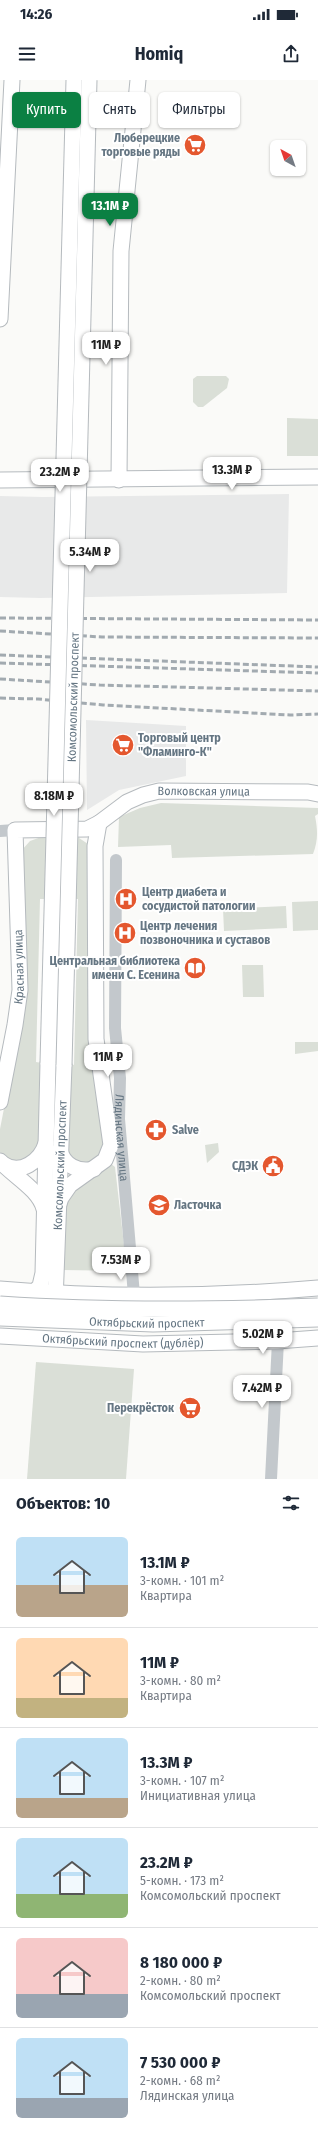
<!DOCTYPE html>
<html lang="ru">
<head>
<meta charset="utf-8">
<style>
  body { margin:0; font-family:"Fira Sans Condensed",sans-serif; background:#f6f6f7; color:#1f2937; height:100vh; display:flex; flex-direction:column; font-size:15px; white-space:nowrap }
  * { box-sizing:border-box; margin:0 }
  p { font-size:13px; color:#747a83 }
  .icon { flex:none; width:22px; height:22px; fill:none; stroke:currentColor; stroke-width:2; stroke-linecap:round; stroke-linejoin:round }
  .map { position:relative; height:1399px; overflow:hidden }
  .drawer { display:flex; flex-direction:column; background:#fff; flex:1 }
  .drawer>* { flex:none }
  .banner { position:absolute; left:12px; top:12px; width:294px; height:36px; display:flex; gap:8px }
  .needle { width:26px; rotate:320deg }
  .buttons { position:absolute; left:270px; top:60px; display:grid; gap:8px }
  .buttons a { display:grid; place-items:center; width:36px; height:36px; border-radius:6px; background:#fff; box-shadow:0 1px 3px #0004; font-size:20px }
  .price { position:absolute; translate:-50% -34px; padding:0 9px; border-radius:8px; background:#fff; color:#222; font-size:13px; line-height:26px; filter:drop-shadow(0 1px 2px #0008) }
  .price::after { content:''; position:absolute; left:50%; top:24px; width:12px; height:9px; margin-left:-6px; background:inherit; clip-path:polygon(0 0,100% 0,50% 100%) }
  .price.selected { background:#0b8043; color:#fff }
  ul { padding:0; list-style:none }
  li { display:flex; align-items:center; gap:12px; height:100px; padding:0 16px }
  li+li { border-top:1px solid #e0e1e3 }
  li span { display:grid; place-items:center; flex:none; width:112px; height:80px; border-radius:6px; color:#555 }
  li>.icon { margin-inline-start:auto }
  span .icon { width:48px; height:48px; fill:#fffc; stroke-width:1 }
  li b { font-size:17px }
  h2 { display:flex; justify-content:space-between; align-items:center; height:48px; padding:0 16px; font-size:17px }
  .pill { padding:0 14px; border-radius:6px; background:#fff; box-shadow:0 1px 3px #0004; font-size:14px; line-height:36px }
  .pill.selected { background:#0b8043; color:#fff }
  .status { display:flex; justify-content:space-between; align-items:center; height:28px; padding:0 20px; background:#fff; direction:ltr }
  .status svg { height:11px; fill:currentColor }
  header { display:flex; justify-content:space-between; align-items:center; height:52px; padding:0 16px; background:#fff; font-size:18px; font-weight:700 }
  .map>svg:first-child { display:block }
  .built { fill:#e8e9e9 }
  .green { fill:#dadfd7 }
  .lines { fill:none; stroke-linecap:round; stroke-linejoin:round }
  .major-casing { stroke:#b5babe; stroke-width:17 }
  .minor { stroke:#c3c8cc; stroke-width:12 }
  .major { stroke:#fff; stroke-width:15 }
  .rail { stroke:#a2aab0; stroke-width:3; stroke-dasharray:6 3; stroke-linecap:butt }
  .major-bridge-casing { stroke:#b5babe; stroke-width:17; stroke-linecap:butt }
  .major-bridge { stroke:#fff; stroke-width:15 }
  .labels { text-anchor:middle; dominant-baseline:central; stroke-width:4; stroke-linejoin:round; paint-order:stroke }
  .poi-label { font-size:12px; font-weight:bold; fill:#657683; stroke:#fff; text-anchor:start }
  .street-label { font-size:12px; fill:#657683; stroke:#fff }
</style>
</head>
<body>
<div class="status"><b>14:26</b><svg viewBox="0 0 49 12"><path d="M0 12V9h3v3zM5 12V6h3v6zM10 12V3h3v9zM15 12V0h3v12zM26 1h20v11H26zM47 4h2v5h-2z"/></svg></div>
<header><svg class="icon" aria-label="menu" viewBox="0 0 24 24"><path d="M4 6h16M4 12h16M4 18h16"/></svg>Homiq<svg class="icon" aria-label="share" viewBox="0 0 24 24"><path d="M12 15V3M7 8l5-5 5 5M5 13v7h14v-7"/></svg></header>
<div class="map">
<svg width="318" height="1399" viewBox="0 0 318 1399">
  <rect width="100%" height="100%" fill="#fafaf8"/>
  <g class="built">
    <polygon points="289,414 287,513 40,518 0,517 0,416 43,417"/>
    <polygon points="86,640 186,646 186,696 119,710 87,730"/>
  </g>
  <g class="green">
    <polygon points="197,296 226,296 229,299 227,308 203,327 198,327 193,322 193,299"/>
    <polygon points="287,338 318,339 318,376 287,376"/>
    <path d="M 161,723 L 318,728 L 318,734 L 315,736 C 318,751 318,761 313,774 L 172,778 L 171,765 L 118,767 L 119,737 L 140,728 Z"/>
    <polygon points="44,756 76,756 88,764 106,1058 104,1073 85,1086 68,1076 68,983 74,985 78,819 40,819 36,982 42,983 40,1066 21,1084 2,1076 0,1072 0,1049 20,946 22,770 30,761"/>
    <polygon points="318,821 318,850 293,851 292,822"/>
    <polygon points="286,826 287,848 224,851 223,829"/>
    <polygon points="242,885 263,885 264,917 243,917"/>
    <polygon points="295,962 318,962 318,971 295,974"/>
    <polygon points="218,1063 219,1072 207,1083 205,1065"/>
    <polygon points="110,1083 115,1087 127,1191 62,1190 63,1131 67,1116"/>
    <polygon points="36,1282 134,1289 126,1399 27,1399"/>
  </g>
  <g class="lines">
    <g class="major-casing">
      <g id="major">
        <polyline points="0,239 12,0"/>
        <polyline points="0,400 318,397"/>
        <polyline points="119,400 121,171 138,0"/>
        <path id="s2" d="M 0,1022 L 15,945 L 20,910 L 15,750 L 87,749 L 99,743 L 127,722 L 143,715 L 159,711 L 308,712 L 318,714"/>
        <path d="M 60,1069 C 62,1085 79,1093 94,1089"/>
        <path d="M 0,1081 C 13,1096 39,1109 44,1129"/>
        <path d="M 3,1084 C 20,1096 41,1081 46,1063"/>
        <polyline points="58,1127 61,1118 70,1105 105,1080 111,1065 96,959 95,766 99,743"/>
        <path d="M 0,1209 C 105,1218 213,1217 318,1208"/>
        <polyline points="34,1212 40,1206 43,1193 48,983"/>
        <path id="s3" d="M 55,1222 L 64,985"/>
        <path id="s4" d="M 0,1256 L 143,1264 L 277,1261 L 318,1258"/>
      </g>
    </g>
    <g class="minor">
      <polyline points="0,751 15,750"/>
      <path id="s1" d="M 116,780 L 115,948 L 120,998 L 119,1039 L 134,1215"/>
      <path d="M 251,1234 C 250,1248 258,1257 272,1260"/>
      <polyline points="271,1399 278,1261"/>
    </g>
    <use href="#major" class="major"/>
    <g class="rail">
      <polyline points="0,538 318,540"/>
      <polyline points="0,551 102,557 318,558"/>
      <polyline points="0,575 318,587"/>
      <polyline points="0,583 318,593"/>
      <polyline points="0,599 100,605 318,611"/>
      <polyline points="0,618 38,619 103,625 290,635 318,634"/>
    </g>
    <g class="major-bridge-casing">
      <g id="major-bridge">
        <polyline points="48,983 74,0"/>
        <path id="s5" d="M 64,985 L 89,0"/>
        <path d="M 0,1224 C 106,1231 212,1230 318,1226"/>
        <path id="s6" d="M 0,1238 L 153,1244 L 318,1239"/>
      </g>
    </g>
    <use href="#major-bridge" class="major-bridge"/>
  </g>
  <defs>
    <g id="supermarket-disc" transform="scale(1.15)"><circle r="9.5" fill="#e4572e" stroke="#fff"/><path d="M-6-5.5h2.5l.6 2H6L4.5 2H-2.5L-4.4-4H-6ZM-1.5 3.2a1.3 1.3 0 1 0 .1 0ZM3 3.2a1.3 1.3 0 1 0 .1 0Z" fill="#fff"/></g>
    <g id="hospital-disc" transform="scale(1.15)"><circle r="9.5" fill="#e4572e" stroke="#fff"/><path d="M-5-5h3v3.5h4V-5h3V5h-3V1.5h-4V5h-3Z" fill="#fff"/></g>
    <g id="library-disc" transform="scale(1.15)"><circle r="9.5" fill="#e4572e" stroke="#fff"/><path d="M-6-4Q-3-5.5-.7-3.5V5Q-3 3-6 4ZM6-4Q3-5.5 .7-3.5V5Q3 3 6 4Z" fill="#fff"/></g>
    <g id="pharmacy-disc" transform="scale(1.15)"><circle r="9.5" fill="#e4572e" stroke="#fff"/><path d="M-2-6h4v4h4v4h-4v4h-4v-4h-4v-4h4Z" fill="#fff"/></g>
    <g id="civic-disc" transform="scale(1.15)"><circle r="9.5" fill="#e4572e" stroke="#fff"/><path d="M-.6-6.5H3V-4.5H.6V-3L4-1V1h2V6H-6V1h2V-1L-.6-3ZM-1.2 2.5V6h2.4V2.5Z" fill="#fff"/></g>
    <g id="school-disc" transform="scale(1.15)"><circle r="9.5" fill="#e4572e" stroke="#fff"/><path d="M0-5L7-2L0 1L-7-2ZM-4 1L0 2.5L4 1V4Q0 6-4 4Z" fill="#fff"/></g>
  </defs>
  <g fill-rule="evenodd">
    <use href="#supermarket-disc" x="195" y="65"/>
    <use href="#supermarket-disc" x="123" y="665"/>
    <use href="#hospital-disc" x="126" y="819"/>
    <use href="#hospital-disc" x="125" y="853"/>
    <use href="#library-disc" x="195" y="888"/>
    <use href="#pharmacy-disc" x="156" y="1050"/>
    <use href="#civic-disc" x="273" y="1086"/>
    <use href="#school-disc" x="159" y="1125"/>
    <use href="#supermarket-disc" x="190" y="1328"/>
  </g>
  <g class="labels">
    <g class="poi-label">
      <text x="180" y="58" text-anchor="end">Люберецкие<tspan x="180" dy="14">торговые ряды</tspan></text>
      <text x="138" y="658">Торговый центр<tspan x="138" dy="14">"Фламинго-К"</tspan></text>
      <text x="142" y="812">Центр диабета и<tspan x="142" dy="14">сосудистой патологии</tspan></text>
      <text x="140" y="846">Центр лечения<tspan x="140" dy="14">позвоночника и суставов</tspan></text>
      <text x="180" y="881" text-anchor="end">Центральная библиотека<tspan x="180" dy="14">имени С. Есенина</tspan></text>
      <text x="172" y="1050">Salve</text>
      <text x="258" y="1086" text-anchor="end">СДЭК</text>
      <text x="174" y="1125">Ласточка</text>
      <text x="174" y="1328" text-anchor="end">Перекрёсток</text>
    </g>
    <g class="street-label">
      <text stroke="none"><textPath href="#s5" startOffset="368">Комсомольский проспект</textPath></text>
      <text stroke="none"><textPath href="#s2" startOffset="473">Волковская улица</textPath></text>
      <text stroke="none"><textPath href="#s2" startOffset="137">Красная улица</textPath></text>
      <text stroke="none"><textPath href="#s1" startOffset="278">Лядинская улица</textPath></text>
      <text stroke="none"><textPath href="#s3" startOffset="137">Комсомольский проспект</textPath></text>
      <text stroke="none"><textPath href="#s6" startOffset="147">Октябрьский проспект</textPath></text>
      <text stroke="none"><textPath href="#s4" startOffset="123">Октябрьский проспект (дублёр)</textPath></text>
    </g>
  </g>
</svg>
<div class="buttons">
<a><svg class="needle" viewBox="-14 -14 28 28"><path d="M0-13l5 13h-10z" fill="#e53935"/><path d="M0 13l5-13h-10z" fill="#747a83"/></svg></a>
</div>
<b class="price selected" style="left:110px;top:147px">13.1M ₽</b>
<b class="price" style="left:106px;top:286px">11M ₽</b>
<b class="price" style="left:232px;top:411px">13.3M ₽</b>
<b class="price" style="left:60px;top:413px">23.2M ₽</b>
<b class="price" style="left:90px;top:493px">5.34M ₽</b>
<b class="price" style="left:54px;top:737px">8.18M ₽</b>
<b class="price" style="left:108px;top:998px">11M ₽</b>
<b class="price" style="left:121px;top:1201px">7.53M ₽</b>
<b class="price" style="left:263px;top:1275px">5.02M ₽</b>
<b class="price" style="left:262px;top:1329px">7.42M ₽</b>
<div class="banner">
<a class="pill selected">Купить</a>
<a class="pill">Снять</a>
<a class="pill">Фильтры</a>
</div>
</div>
<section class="drawer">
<h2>Объектов: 10<svg class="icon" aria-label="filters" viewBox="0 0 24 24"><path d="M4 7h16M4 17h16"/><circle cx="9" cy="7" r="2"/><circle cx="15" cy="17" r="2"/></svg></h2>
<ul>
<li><span style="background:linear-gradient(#bfe0f5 60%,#b9a48a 0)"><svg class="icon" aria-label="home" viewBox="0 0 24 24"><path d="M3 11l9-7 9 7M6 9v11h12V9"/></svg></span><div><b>13.1M ₽</b><p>3-комн. · 101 m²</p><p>Квартира</p></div></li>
<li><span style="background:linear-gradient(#ffd9b3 75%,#c2b280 0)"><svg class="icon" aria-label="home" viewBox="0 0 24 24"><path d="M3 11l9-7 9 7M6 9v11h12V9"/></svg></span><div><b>11M ₽</b><p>3-комн. · 80 m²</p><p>Квартира</p></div></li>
<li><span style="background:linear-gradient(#bfe0f5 75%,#b9a48a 0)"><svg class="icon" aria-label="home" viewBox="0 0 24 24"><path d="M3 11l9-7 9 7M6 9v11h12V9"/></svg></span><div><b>13.3M ₽</b><p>3-комн. · 107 m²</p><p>Инициативная улица</p></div></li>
<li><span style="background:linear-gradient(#bfe0f5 70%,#8fb573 0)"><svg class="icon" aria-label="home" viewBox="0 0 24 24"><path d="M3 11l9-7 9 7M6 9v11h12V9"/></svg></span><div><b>23.2M ₽</b><p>5-комн. · 173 m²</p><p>Комсомольский проспект</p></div></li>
<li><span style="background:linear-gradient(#f6c9c9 70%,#9aa5b1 0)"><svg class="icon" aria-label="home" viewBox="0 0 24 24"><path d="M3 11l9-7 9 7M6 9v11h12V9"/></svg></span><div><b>8 180 000 ₽</b><p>2-комн. · 80 m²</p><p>Комсомольский проспект</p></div></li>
<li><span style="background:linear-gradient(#bfe0f5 75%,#9aa5b1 0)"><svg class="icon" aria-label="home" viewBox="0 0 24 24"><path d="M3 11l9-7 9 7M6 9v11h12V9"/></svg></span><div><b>7 530 000 ₽</b><p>2-комн. · 68 m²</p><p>Лядинская улица</p></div></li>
</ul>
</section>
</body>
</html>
